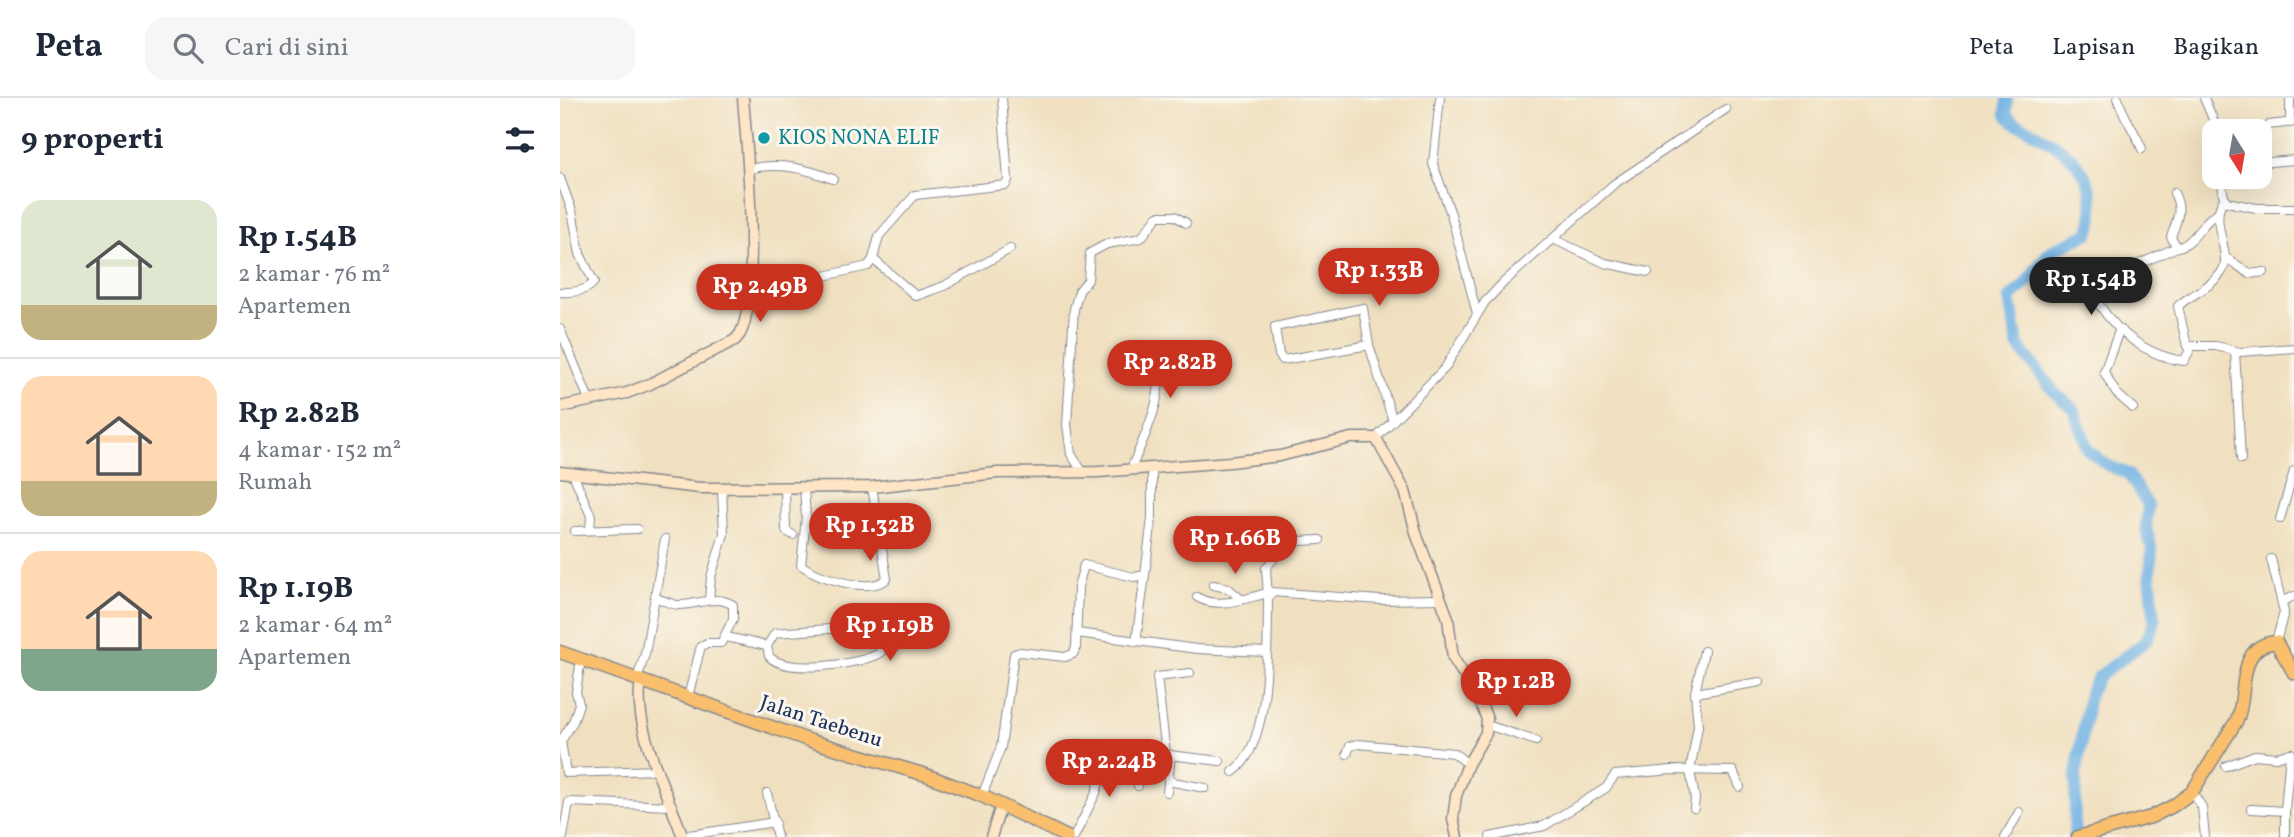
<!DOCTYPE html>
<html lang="id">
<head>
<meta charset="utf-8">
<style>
  body { margin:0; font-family:Vollkorn,serif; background:#f6f6f7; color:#1f2937; height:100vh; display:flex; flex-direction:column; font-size:26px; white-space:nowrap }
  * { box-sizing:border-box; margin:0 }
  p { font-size:23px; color:#747a83 }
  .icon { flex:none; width:38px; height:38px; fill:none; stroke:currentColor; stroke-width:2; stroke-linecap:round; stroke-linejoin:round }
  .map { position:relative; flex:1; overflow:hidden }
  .side { display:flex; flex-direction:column; background:#fff; width:560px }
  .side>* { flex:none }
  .needle { width:46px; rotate:169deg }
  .buttons { position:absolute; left:1642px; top:21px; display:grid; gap:14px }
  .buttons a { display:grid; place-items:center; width:70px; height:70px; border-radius:14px; background:#fff; box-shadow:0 7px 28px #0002; font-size:35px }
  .price { position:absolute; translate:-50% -60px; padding:0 16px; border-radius:24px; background:#c8321e; color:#fff; font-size:23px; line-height:46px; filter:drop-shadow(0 2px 4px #0008) }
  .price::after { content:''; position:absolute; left:50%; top:42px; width:21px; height:16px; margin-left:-10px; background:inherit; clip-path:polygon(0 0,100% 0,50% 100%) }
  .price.current { background:#222; color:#fff }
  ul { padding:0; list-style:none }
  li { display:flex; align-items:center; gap:21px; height:175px; padding:0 21px }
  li+li { border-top:2px solid #e0e1e3 }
  li span { display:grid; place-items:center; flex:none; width:196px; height:140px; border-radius:21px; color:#555 }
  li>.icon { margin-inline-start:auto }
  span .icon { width:84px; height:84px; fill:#fffc; stroke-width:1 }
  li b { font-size:30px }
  h2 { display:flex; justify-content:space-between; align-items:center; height:84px; padding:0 21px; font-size:30px }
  header { display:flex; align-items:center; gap:42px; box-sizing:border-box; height:98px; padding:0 35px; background:#fff; border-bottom:2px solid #e0e1e3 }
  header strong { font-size:33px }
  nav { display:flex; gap:38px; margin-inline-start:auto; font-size:24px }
  .search { width:490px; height:63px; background:#f6f6f7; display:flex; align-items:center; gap:18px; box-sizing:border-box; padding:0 24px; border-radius:21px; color:#747a83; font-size:26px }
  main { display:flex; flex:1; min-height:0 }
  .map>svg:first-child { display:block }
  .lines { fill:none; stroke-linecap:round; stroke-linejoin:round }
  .river { stroke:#6eb1e3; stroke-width:12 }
  .street-casing { stroke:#86888f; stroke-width:10 }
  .secondary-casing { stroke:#86888f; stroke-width:13 }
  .primary-casing { stroke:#86888f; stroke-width:15 }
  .street { stroke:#fff; stroke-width:8 }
  .secondary { stroke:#fde5c5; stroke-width:10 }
  .primary { stroke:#f9bf6d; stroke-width:12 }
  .culture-dot { fill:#0f9aa8; stroke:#fbf7ec; stroke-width:2.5 }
  .labels { text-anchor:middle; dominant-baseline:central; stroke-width:6; stroke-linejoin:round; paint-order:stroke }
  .culture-label { font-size:21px; fill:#0d838f; stroke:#fbf7ec; text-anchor:start }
  .street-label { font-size:21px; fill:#1b2f5e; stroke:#fbf7ec }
</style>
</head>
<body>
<header>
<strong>Peta</strong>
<div class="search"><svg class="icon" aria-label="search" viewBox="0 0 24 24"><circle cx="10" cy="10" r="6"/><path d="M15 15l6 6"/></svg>Cari di sini</div>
<nav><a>Peta</a><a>Lapisan</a><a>Bagikan</a></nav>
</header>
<main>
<section class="side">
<h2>9 properti<svg class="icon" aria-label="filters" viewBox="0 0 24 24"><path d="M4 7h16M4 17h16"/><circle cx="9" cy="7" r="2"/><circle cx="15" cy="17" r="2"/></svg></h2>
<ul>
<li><span style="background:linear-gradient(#dfe7d0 75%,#c2b280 0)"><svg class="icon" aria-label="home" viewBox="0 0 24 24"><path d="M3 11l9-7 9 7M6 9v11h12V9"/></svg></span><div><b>Rp 1.54B</b><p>2 kamar · 76 m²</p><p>Apartemen</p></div></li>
<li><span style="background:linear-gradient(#ffd9b3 75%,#c2b280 0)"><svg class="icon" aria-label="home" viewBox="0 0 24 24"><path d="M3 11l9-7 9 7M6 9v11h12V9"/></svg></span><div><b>Rp 2.82B</b><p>4 kamar · 152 m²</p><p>Rumah</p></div></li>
<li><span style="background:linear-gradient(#ffd9b3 70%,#7fa58c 0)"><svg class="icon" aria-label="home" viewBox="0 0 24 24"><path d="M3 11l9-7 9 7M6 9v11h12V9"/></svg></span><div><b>Rp 1.19B</b><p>2 kamar · 64 m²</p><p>Apartemen</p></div></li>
</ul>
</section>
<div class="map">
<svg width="1734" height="739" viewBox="0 0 1734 739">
  <rect width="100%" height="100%" fill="#fbf7ec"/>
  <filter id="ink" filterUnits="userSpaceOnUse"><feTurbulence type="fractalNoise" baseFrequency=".0143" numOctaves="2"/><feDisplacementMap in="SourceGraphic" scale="14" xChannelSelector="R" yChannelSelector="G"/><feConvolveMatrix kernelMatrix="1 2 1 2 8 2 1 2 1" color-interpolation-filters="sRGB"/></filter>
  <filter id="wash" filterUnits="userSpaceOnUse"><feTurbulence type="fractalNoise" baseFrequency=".00686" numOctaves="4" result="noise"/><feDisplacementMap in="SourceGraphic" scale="28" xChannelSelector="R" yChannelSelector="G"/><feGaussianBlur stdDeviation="1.57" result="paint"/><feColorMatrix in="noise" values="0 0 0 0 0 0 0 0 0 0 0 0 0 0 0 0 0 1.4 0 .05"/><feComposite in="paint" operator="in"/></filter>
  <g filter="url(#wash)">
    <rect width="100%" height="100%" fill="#f0e0c0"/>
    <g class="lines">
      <path class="river" d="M 1447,0 L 1446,16 C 1453,25 1458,26 1468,31 C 1496,46 1526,64 1531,96 C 1533,110 1534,122 1529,135 L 1489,154 L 1465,186 L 1450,200 L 1458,247 L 1495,295 L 1514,311 L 1528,352 L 1547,367 L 1568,376 L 1588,407 L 1586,430 L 1592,452 L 1590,476 L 1595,523 L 1586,543 L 1538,579 L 1529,596 L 1516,677 L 1514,739"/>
    </g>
  </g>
  <g filter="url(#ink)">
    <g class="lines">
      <g class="street-casing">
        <g id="street">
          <polyline points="880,0 873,66 891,116 917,216"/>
          <path d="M 1558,0 C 1563,20 1575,32 1582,51"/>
          <polyline points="1644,0 1658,33"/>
          <polyline points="1730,0 1730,25"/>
          <polyline points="1709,27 1734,24"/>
          <polyline points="1699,65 1734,62"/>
          <path d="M 188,71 C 220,64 244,70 273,81"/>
          <polyline points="1662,79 1663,96 1667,104 1696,110 1734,110"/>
          <path d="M 0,80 L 12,113 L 20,156 L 34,184 C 28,193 11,195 0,194"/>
          <path d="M 1614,95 C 1623,113 1617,121 1611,139 L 1617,149 C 1633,148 1642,123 1657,115"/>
          <path d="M 1664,101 C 1647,125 1675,156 1661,175 C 1649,191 1631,196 1618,208 L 1627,248 L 1656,248 L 1680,254 L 1734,250"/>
          <polyline points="995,142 1045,165 1088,174"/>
          <path d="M 1617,149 L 1564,173 L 1535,178 L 1531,193 C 1550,229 1582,257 1624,263 L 1631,250"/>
          <polyline points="1665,159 1690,176 1704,174"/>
          <polyline points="313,161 356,198 384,188 450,151"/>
          <polyline points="188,198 199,193 308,168 313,161 319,138 355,97 446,87 448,82 442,0"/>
          <polyline points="0,231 30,304"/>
          <polyline points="1559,233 1544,274 1556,295 1573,310"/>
          <polyline points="809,247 723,262 719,257 715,229 803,210 809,247 833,323"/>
          <polyline points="1675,253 1681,361"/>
          <path d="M 570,265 L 593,270 C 611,288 579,350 571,371"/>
          <polyline points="816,340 885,270 925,204 944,184 1054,86 1166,11"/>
          <polyline points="522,373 511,356 507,327 514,211 519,193 528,182 530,155 547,146 581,140 598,118 615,118 626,125"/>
          <polyline points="13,376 31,418 30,432"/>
          <path d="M 244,389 L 246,420 L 241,467 C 259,480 309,496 327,481 L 312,389"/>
          <polyline points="225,391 226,433 233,437"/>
          <polyline points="1720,421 1734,373"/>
          <polyline points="15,433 77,431"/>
          <polyline points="1711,461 1724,514 1716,544"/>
          <polyline points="653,487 668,490 681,501"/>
          <path d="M 637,499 C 657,512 686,500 708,495"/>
          <polyline points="708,499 706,470 714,460 717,444 760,442"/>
          <path d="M 96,500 C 103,502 111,506 118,507 C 137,508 155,495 173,507 L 173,521 L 161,545 L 147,545 L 141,548 L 128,599"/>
          <polyline points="149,502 151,479 164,436 162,391"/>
          <polyline points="1723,503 1734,498"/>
          <polyline points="517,535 637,551 707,554"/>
          <path d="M 166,539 L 207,548 L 209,558 C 223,577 303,567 321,554 L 316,530 L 311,528 L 215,535 L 207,548"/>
          <polyline points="576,544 585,477"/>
          <polyline points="21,561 16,594 19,606 13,624 1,643 6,675 98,672"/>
          <polyline points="77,581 85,556 105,441"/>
          <polyline points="1135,595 1200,584"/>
          <polyline points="927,627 976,643"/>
          <polyline points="516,646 660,663"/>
          <polyline points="606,656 597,579 630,575"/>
          <polyline points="787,656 790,648 798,646 894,655 908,666"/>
          <polyline points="1666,668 1695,657 1716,659 1731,655"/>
          <path d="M 673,674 C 712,646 707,546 708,501 L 712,494 L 820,502 L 881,501"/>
          <polyline points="608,683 645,690"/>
          <polyline points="578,688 582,654"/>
          <polyline points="607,694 611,657"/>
          <polyline points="1632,694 1642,709 1645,739"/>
          <polyline points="207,695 217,739"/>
          <polyline points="422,698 441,649 454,556 460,554 505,559 513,556 516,550 518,489 524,467 574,479 585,477 592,420 592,370"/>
          <polyline points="1134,710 1135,700 1130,673 1138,628 1135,595 1144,553"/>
          <polyline points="1691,711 1725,713 1730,655"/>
          <polyline points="122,738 215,724"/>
          <polyline points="3,739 9,704 112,708"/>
          <polyline points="514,739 536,695 549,650"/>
          <polyline points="930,739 984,728 1046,690 1055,677 1112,672 1173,673 1180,689"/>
          <polyline points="1445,739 1459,714"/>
          <polyline points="1725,739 1725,713"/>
        </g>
      </g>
      <g class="secondary-casing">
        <g id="secondary">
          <path d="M 0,309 L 67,295 L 90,286 L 175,242 L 180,236 C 200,200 187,46 183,0"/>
          <polyline points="0,374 140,390 312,389 437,375 538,374 670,364 720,358 791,340 816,340 845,393 857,438 888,520 893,560 918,599 927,621 926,635 908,666 896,698 893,721 897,739"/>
          <path d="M 81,582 C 72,629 107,694 123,739"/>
          <polyline points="431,739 441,708"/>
        </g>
      </g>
      <g class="primary-casing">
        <g id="primary">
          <polyline points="0,554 251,643 366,677 422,698 507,739"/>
          <path d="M 1518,739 L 1591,719 L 1613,708 L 1632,694 L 1677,622 C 1688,597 1675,547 1716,544 L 1734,575"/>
        </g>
      </g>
      <use href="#street" class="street"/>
      <use href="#secondary" class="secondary"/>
      <use href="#primary" class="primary"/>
    </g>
  </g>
  <circle class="culture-dot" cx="204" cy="40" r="7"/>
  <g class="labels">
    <g class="culture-label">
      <text x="218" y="40">KIOS NONA ELIF</text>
    </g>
    <g class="street-label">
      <text transform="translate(261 624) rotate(18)">Jalan Taebenu</text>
    </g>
  </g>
</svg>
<div class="buttons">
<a><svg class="needle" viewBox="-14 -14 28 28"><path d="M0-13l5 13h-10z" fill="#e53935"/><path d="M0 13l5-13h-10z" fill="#747a83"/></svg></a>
</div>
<b class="price" style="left:819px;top:210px">Rp 1.33B</b>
<b class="price current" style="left:1531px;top:219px">Rp 1.54B</b>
<b class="price" style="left:200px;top:226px">Rp 2.49B</b>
<b class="price" style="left:610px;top:302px">Rp 2.82B</b>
<b class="price" style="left:310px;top:465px">Rp 1.32B</b>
<b class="price" style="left:675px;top:478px">Rp 1.66B</b>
<b class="price" style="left:330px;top:565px">Rp 1.19B</b>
<b class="price" style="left:956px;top:621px">Rp 1.2B</b>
<b class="price" style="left:549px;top:701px">Rp 2.24B</b>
</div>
</main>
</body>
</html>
